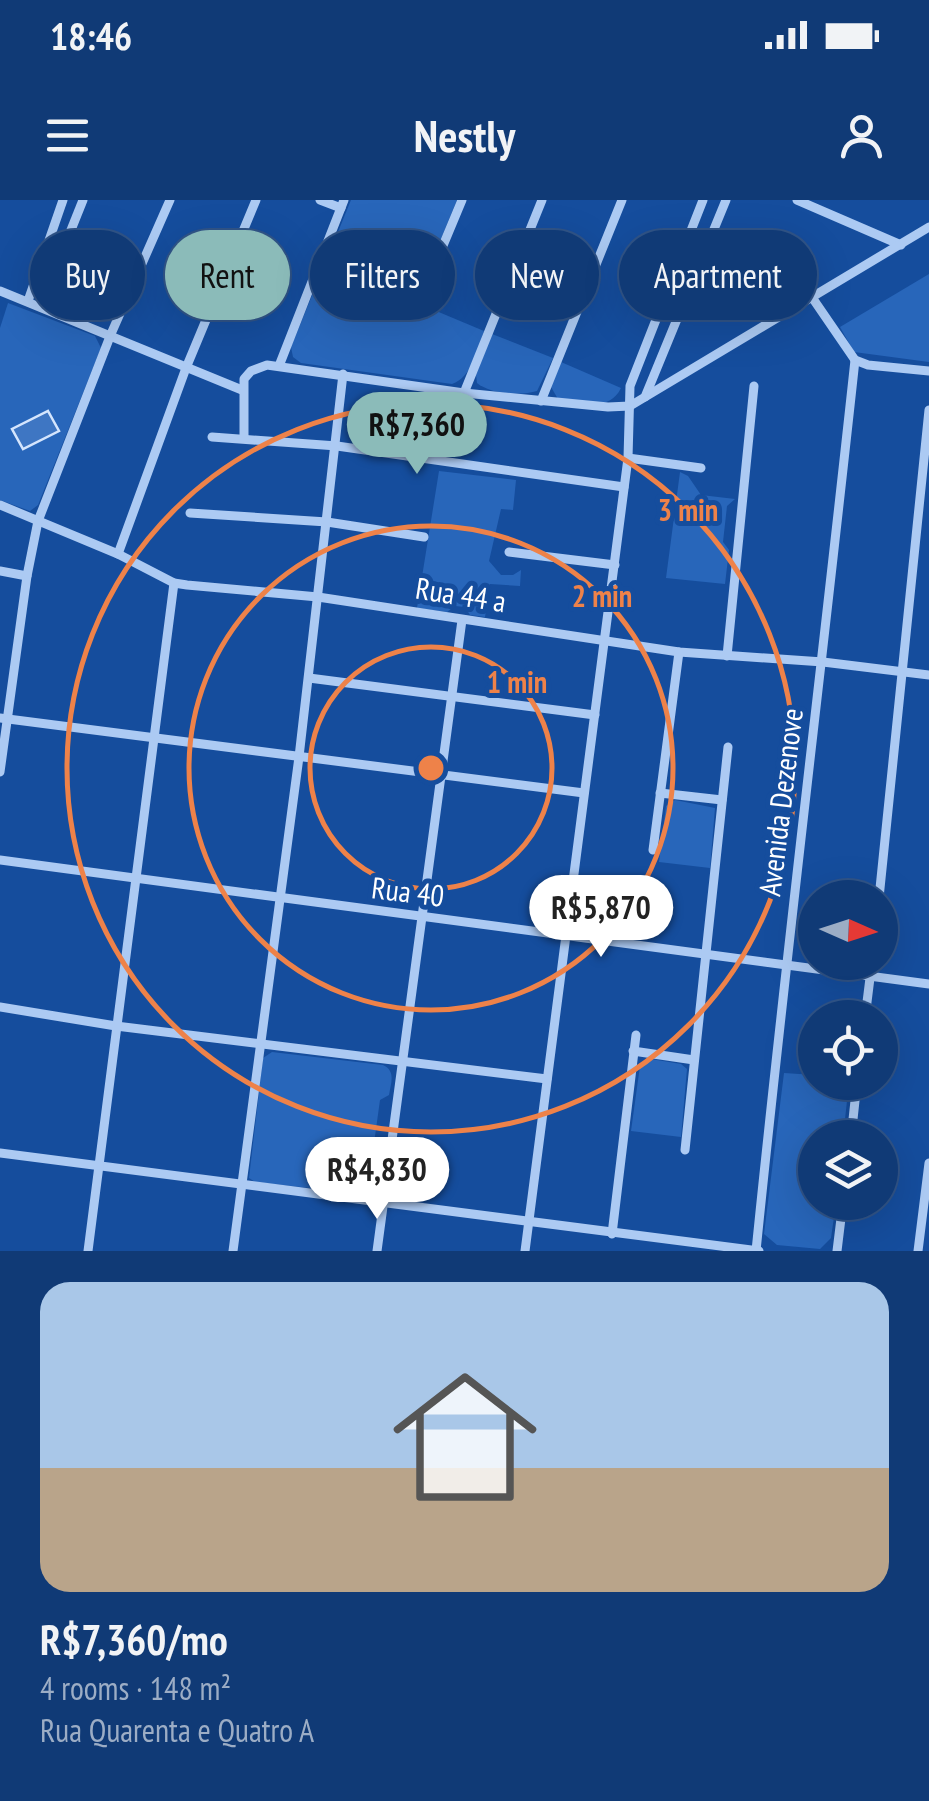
<!DOCTYPE html>
<html lang="en">
<head>
<meta charset="utf-8">
<style>
  body { margin:0; font-family:"PT Sans Narrow",sans-serif; background:#19417b; color:#f1f3f6; height:100vh; display:flex; flex-direction:column; font-size:38px; white-space:nowrap }
  * { box-sizing:border-box; margin:0 }
  p { font-size:32px; color:#9cadc5 }
  .icon { flex:none; width:55px; height:55px; fill:none; stroke:currentColor; stroke-width:2; stroke-linecap:round; stroke-linejoin:round }
  .map { position:relative; height:1051px; overflow:hidden }
  .details { display:flex; flex-direction:column; background:#103a76; flex:1 }
  .details>* { flex:none }
  .guide { position:absolute; left:30px; top:30px; width:870px; height:90px; display:flex; gap:20px }
  .needle { width:65px; rotate:93deg }
  .buttons { position:absolute; left:798px; top:680px; display:grid; gap:20px }
  .buttons a { display:grid; place-items:center; width:100px; height:100px; border-radius:50%; background:#103a76; box-shadow:0 10px 40px #0002,0 0 0 2px #305488; font-size:50px }
  .price { position:absolute; translate:-50% -85px; padding:0 22px; border-radius:35px; background:#fff; color:#222; font-size:32px; line-height:65px; filter:drop-shadow(0 2px 5px #0008) }
  .price::after { content:''; position:absolute; left:50%; top:60px; width:30px; height:22px; margin-left:-15px; background:inherit; clip-path:polygon(0 0,100% 0,50% 100%) }
  .price.active { background:#8bbbb9; color:#111 }
  ul { padding:0; list-style:none }
  li { display:grid; align-content:center; gap:20px; height:530px; padding:0 40px }
  li span { display:grid; place-items:center; height:310px; border-radius:30px; color:#555 }
  li>.icon { margin-inline-start:auto }
  span .icon { width:180px; height:180px; fill:#fffc; stroke-width:1 }
  li b { font-size:42px }
  .pill { padding:0 35px; border-radius:45px; background:#103a76; box-shadow:0 10px 40px #0002,0 0 0 2px #305488; font-size:35px; line-height:90px }
  .pill.active { background:#8bbbb9; color:#111 }
  .status { display:flex; justify-content:space-between; align-items:center; height:70px; padding:0 50px; background:#103a76; direction:ltr }
  .status svg { height:28px; fill:currentColor }
  header { display:flex; justify-content:space-between; align-items:center; height:130px; padding:0 40px; background:#103a76; font-size:45px; font-weight:700 }
  .map>svg:first-child { display:block }
  .green { fill:#2866ba }
  .building { fill:#3e76c3; stroke:#d4e5fd; stroke-width:2.5 }
  .lines { fill:none; stroke-linecap:round; stroke-linejoin:round }
  .minor { stroke:#accaf3; stroke-width:9 }
  .ring { fill:none; stroke:#ee8249; stroke-width:5 }
  .labels { text-anchor:middle; dominant-baseline:central; stroke-width:10; stroke-linejoin:round; paint-order:stroke }
  .street-label { font-size:30px; fill:#fff; stroke:#154d9d }
  .centre { fill:#ee8249; stroke:#154d9d; stroke-width:5 }
  .ring-label { font-size:30px; text-anchor:middle; font-weight:bold; fill:#ee8249; stroke:#154d9d; stroke-width:10; stroke-linejoin:round; paint-order:stroke }
</style>
</head>
<body>
<div class="status"><b>18:46</b><svg viewBox="0 0 49 12"><path d="M0 12V9h3v3zM5 12V6h3v6zM10 12V3h3v9zM15 12V0h3v12zM26 1h20v11H26zM47 4h2v5h-2z"/></svg></div>
<header><svg class="icon" aria-label="menu" viewBox="0 0 24 24"><path d="M4 6h16M4 12h16M4 18h16"/></svg>Nestly<svg class="icon" aria-label="person" viewBox="0 0 24 24"><circle cx="12" cy="8" r="4"/><path d="M4 21q1-7 8-7t8 7"/></svg></header>
<div class="map">
<svg width="929" height="1051" viewBox="0 0 929 1051">
  <rect width="100%" height="100%" fill="#154d9d"/>
  <g class="green">
    <path d="M 351,0 L 457,0 L 424,80 L 411,87 L 407,95 L 414,105 L 422,105 L 484,131 C 477,150 472,177 452,184 L 301,163 L 293,157 L 291,147 Z"/>
    <polygon points="929,74 929,162 854,152 840,127"/>
    <polygon points="8,103 95,136 101,148 38,305 30,311 0,300 0,128"/>
    <path d="M 492,134 L 553,158 L 537,191 C 521,196 490,194 477,183 L 476,175 Z"/>
    <path d="M 561,162 L 621,188 C 609,213 582,201 558,199 L 551,187 Z"/>
    <polygon points="439,271 516,280 513,310 501,309 489,361 501,375 513,375 521,370 520,386 490,384 485,417 470,415 465,407 455,406 447,412 417,408"/>
    <polygon points="680,272 688,276 701,295 735,299 727,306 723,342 729,350 725,384 666,378"/>
    <polygon points="675,600 715,608 710,668 659,662 666,606"/>
    <path d="M 272,852 L 383,865 C 396,871 391,883 389,895 L 380,900 L 371,965 L 379,974 L 374,995 L 255,982 L 249,978 L 263,858 Z"/>
    <polygon points="651,859 681,864 687,869 681,937 631,931 640,866"/>
    <polygon points="784,873 815,875 815,882 849,883 843,937 815,938 815,1002 836,1003 831,1038 820,1049 777,1045 764,1034"/>
  </g>
  <polygon class="building" points="48,211 59,231 23,249 12,229"/>
  <g class="lines">
    <g class="minor">
      <polyline points="320,0 341,8"/>
      <polyline points="797,0 901,45"/>
      <polyline points="746,68 799,84 807,90 855,160 868,165 929,171"/>
      <polyline points="0,91 242,190"/>
      <polyline points="422,96 462,0"/>
      <polyline points="28,101 63,0"/>
      <polyline points="41,105 83,0"/>
      <polyline points="279,166 344,0"/>
      <polyline points="464,193 542,0"/>
      <polyline points="645,197 929,27"/>
      <polyline points="541,201 622,0"/>
      <polyline points="212,237 337,246 624,287"/>
      <polyline points="244,238 244,179 251,171 267,165 464,193 608,207 630,206 645,197 726,0"/>
      <polyline points="628,258 701,268"/>
      <polyline points="0,305 118,354 174,383 187,385 318,397 679,452 823,462 929,475"/>
      <polyline points="190,313 327,322 424,337"/>
      <polyline points="509,352 615,365"/>
      <polyline points="118,354 186,168 256,0"/>
      <polyline points="0,371 27,376"/>
      <polyline points="727,456 754,186"/>
      <polyline points="309,478 595,515"/>
      <polyline points="0,518 584,593"/>
      <polyline points="0,572 27,376 38,321 111,134 170,0"/>
      <polyline points="660,593 722,600"/>
      <polyline points="653,650 679,452"/>
      <polyline points="0,660 929,784"/>
      <polyline points="879,698 929,210"/>
      <polyline points="0,807 116,826 547,879"/>
      <polyline points="865,818 872,762"/>
      <polyline points="633,851 694,860"/>
      <polyline points="851,938 857,882"/>
      <polyline points="685,950 728,547"/>
      <polyline points="0,953 759,1051"/>
      <polyline points="612,1034 636,835"/>
      <polyline points="88,1051 174,383"/>
      <polyline points="233,1051 299,557 343,174"/>
      <polyline points="377,1051 462,420"/>
      <polyline points="525,1051 628,258 630,186 703,0"/>
      <path d="M 756,1051 C 786,754 823,457 855,160"/>
      <polyline points="837,1051 843,1002"/>
      <polyline points="918,1051 929,963"/>
    </g>
  </g>
  <g class="ring">
    <circle cx="431" cy="568" r="121"/>
    <circle cx="431" cy="568" r="242"/>
    <circle cx="431" cy="568" r="364"/>
  </g>
  <g class="labels">
    <g class="street-label">
      <text transform="translate(461 394) rotate(9)">Rua 44 a</text>
      <text transform="translate(780 602) rotate(-83)">Avenida Dezenove</text>
      <text transform="translate(408 691) rotate(7)">Rua 40</text>
    </g>
  </g>
  <circle cx="431" cy="568" r="15" class="centre"/>
  <g class="ring-label">
    <text x="688" y="321">3 min</text>
    <text x="602" y="407">2 min</text>
    <text x="517" y="493">1 min</text>
  </g>
</svg>
<div class="buttons">
<a><svg class="needle" viewBox="-14 -14 28 28"><path d="M0-13l5 13h-10z" fill="#e53935"/><path d="M0 13l5-13h-10z" fill="#9cadc5"/></svg></a>
<a><svg class="icon" aria-label="locate" viewBox="0 0 24 24"><circle cx="12" cy="12" r="6"/><path d="M12 2v4M12 18v4M2 12h4M18 12h4"/></svg></a>
<a><svg class="icon" aria-label="layers" viewBox="0 0 24 24"><path d="M12 4l9 5-9 5-9-5zM3 14l9 5 9-5"/></svg></a>
</div>
<b class="price active" style="left:417px;top:277px">R$7,360</b>
<b class="price" style="left:601px;top:760px">R$5,870</b>
<b class="price" style="left:377px;top:1022px">R$4,830</b>
<div class="guide">
<a class="pill">Buy</a>
<a class="pill active">Rent</a>
<a class="pill">Filters</a>
<a class="pill">New</a>
<a class="pill">Apartment</a>
</div>
</div>
<section class="details">
<ul>
<li><span style="background:linear-gradient(#a9c7e8 60%,#b9a48a 0)"><svg class="icon" aria-label="home" viewBox="0 0 24 24"><path d="M3 11l9-7 9 7M6 9v11h12V9"/></svg></span><div><b>R$7,360/mo</b><p>4 rooms · 148 m²</p><p>Rua Quarenta e Quatro A</p></div></li>
</ul>
</section>
</body>
</html>
